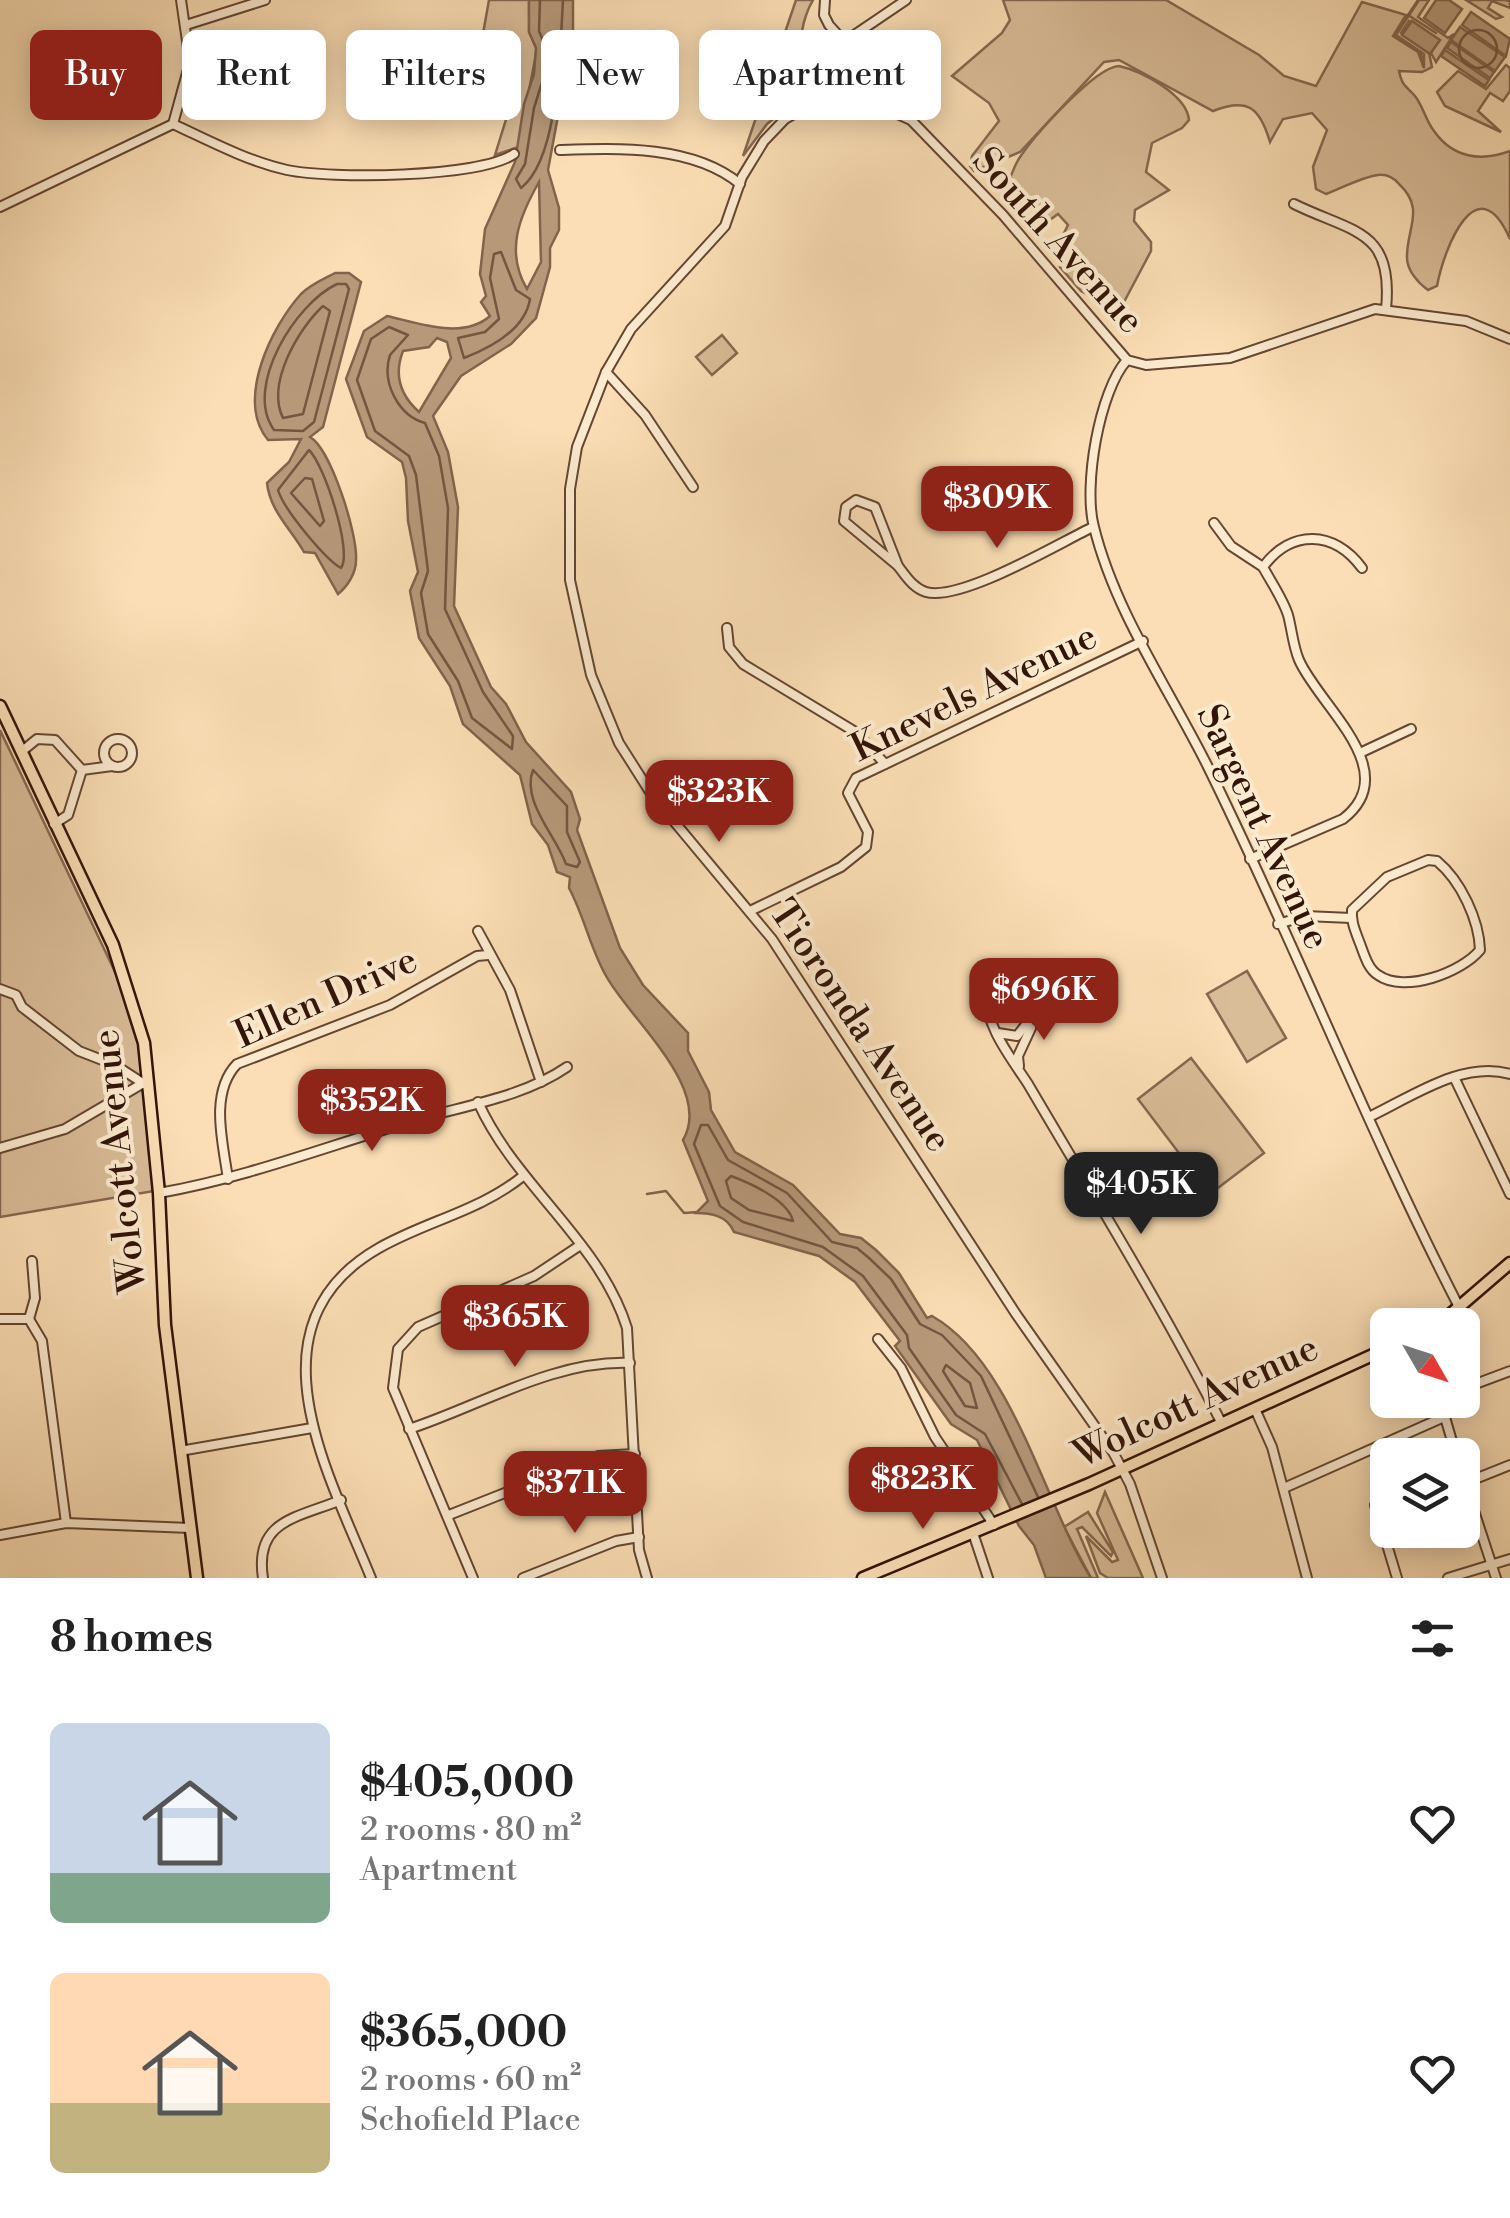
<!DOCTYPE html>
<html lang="en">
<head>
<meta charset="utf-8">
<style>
  body { margin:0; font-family:"Libre Bodoni",serif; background:#f6f6f6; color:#222; height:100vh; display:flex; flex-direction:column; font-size:38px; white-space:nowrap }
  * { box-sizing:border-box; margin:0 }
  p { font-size:32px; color:#767676 }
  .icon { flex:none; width:55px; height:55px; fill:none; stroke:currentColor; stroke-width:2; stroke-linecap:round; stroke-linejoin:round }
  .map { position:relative; height:1578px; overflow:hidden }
  .drawer { display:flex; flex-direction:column; background:#fff; flex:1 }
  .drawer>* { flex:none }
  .hud { position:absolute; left:30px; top:30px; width:1000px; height:90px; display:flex; gap:20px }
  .needle { width:65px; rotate:129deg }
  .buttons { position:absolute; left:1370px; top:1308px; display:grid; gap:20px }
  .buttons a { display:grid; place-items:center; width:110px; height:110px; border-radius:15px; background:#fff; box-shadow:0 5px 25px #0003; font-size:50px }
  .price { position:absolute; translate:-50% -85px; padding:0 22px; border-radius:20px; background:#8f2418; color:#fff; font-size:32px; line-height:65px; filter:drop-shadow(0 2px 5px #0008) }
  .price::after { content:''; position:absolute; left:50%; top:60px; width:30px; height:22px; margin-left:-15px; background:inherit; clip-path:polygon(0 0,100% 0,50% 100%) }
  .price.on { background:#222; color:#fff }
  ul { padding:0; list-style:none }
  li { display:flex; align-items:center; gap:30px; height:250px; padding:0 50px }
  li span { display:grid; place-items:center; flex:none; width:280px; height:200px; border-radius:15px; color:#555 }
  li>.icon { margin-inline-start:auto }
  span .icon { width:120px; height:120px; fill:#fffc; stroke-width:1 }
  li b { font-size:42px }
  h2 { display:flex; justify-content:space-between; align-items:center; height:120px; padding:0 50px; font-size:42px }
  .tag { padding:0 35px; border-radius:15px; background:#fff; box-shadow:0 5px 25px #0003; font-size:35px; line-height:90px }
  .tag.on { background:#8f2418; color:#fff }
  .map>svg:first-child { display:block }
  .green { fill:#d9bc98; stroke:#866850; stroke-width:2.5 }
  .water { fill:#b7997a; stroke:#82644c; stroke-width:2.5; fill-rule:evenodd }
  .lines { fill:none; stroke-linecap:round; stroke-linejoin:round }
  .shore { stroke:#745641; stroke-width:2.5 }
  .stream { stroke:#82644c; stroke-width:2.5 }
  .minor-casing { stroke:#644633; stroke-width:12 }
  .major-casing { stroke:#321408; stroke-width:15 }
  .minor { stroke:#fceacf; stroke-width:8 }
  .major { stroke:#fbdeb5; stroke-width:10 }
  .labels { text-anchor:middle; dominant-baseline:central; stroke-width:8; stroke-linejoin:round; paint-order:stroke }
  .street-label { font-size:38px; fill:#321408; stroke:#fceacf }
</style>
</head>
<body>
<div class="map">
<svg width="1510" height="1578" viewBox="0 0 1510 1578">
  <rect width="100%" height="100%" fill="#fbdeb5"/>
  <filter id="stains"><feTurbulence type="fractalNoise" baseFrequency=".002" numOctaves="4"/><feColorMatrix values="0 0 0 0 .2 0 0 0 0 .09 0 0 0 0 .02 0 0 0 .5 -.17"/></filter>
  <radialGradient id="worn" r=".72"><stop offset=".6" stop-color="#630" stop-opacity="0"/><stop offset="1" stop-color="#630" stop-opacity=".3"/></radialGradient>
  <g class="green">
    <polygon points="489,0 529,0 529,32 537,49 518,147 495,155 508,113 501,105 479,105 466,95 481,45"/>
    <path d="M 796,0 L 813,0 C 794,33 803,65 796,101 L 767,124 L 743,156 Z"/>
    <path d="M 1003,0 L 1166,0 L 1259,55 L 1284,76 L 1316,86 L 1362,2 L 1406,15 L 1393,36 L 1418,52 L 1424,68 L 1424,54 L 1396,35 L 1419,0 L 1429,0 L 1418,17 L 1448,38 L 1454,34 L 1436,62 L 1431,53 L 1439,40 L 1409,21 L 1401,33 L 1429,53 L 1432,67 L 1422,72 L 1399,71 C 1402,86 1406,86 1415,96 C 1423,106 1426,121 1434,131 C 1453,158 1481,162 1510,151 L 1510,239 C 1477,164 1444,248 1437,286 L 1428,290 C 1418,283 1407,270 1407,258 C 1406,229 1426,209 1399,184 C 1394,178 1387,174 1378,175 C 1362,177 1342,188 1326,194 L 1316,189 L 1313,167 L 1327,130 L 1312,113 L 1283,119 L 1270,142 C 1260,108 1248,97 1213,111 L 1119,60 L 1104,62 L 1020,152 L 974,171 L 970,166 L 972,156 L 999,121 L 989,103 L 952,76 L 1002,33 L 1010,20 Z"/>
    <polygon points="1466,0 1505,0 1510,1 1510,8 1492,1 1488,8 1502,17 1496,19"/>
    <polygon points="1506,65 1510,68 1510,91 1503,101 1490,93 1478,111 1501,132 1445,106 1437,92 1458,71 1486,89"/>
    <path d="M 1119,66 C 1142,71 1187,95 1189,120 L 1182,128 L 1152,143 L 1146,172 L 1169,190 L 1135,210 L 1134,221 L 1151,242 L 1151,251 L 1124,302 L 1109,306 L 1081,291 L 1060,267 L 1074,252 L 1064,233 L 1068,225 L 1058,214 L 1047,222 L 1025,199 L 1011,201 L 1001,191 C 1013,179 1011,170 1020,157 C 1035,135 1095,67 1119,66 Z"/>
    <polygon points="722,335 737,353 712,375 696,357"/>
    <polygon points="0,730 135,1014 154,1191 0,1217"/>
    <polygon points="1247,971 1286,1038 1247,1062 1207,994"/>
    <polygon points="1191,1058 1264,1153 1210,1194 1138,1099"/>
    <polygon points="1105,1492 1143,1578 1108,1578 1100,1573 1086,1536 1112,1562 1118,1560 1097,1513"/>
    <polygon points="1088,1512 1113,1552 1111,1556 1082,1527 1077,1529 1098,1578 1091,1578 1064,1527"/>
  </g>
  <g class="water">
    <path d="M 529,0 L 573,0 L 573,35 L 548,170 L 559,208 L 559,230 L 550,248 L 550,267 L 536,318 L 511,344 L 461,376 L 433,416 L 448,452 L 458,507 L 454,606 L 491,687 L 506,704 L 526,742 L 571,792 L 580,819 L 577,830 L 620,948 L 643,985 L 688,1033 L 688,1051 L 709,1092 L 711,1110 L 735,1152 L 793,1185 L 840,1234 L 861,1238 L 876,1250 L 899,1273 L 927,1318 L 932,1316 C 1013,1362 1043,1501 1091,1578 L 1046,1578 L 1034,1545 L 1019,1526 L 977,1440 L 951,1424 L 895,1346 L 900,1341 L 855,1282 L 819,1256 L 734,1232 C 727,1215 710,1213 696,1213 L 708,1201 L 683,1140 C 714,1088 627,1017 605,974 C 590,947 584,916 569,888 L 570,877 L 557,872 L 548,845 L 532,824 L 520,775 L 463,724 L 450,686 L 419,638 L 410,591 L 418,572 L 408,521 L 406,478 L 402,462 L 367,437 L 346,379 L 364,331 L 387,316 C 418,323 463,340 490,316 L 481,302 L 486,296 L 480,274 L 485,229 L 515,162 L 524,104 L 534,74 L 536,48 L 529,32 ZM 539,182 L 541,262 L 527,289 C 505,252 519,217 539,182 ZM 437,338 L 447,342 L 451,358 L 419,412 C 400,395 394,374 403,351 L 429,347 Z"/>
    <polygon points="1436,0 1449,0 1462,9 1445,33 1424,18"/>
    <polygon points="1471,12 1510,39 1506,56 1462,25"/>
    <polygon points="1412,21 1440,40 1430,54 1402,35"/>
    <polygon points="1460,27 1505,57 1495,71 1451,40"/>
    <polygon points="1451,42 1494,72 1490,78 1447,48"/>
    <polygon points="1445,50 1489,80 1485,86 1441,56"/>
    <path d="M 335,273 L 349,273 L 361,282 L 323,427 L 310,437 C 331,449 358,535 356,560 C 356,573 348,586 338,594 L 315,553 L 304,552 C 291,529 270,511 267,483 L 289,462 L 301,439 L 268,440 C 235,400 272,326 301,294 C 311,284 324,279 335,273 Z"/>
  </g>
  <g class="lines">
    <g class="shore">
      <path d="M 540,0 L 539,31 L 546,48 L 544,76 L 534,108 L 525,164 L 516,179 L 521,188 C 559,159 560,48 563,0"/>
      <circle cx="1478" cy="49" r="19"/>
      <path d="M 501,252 L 516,290 L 530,299 C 525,330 490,348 464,358 L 458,338 L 485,332 L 499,319 L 490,278 L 494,254 Z"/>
      <path d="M 337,284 L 346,284 L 349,289 L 314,422 L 303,431 L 274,430 C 243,387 296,303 337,284 Z"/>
      <path d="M 323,306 L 330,311 L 303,414 L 283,418 C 266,384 298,329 323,306 Z"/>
      <path d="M 389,327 L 408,335 L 390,355 C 381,383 399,416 425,423 L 439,456 L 448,508 L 445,609 L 483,692 L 513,736 L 512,749 L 472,718 L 458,681 L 428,634 L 421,593 L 428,571 L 416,475 L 409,456 L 375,431 L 357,380 L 371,339 Z"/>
      <path d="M 309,450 C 324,464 353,552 341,568 C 326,560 284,510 278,490 Z"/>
      <polygon points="305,478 312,479 324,521 320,526 291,493"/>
      <path d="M 533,770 L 567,806 L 567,832 L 580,862 L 577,867 L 566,864 C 556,836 521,801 533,770 Z"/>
      <path d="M 731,1176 C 750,1183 788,1200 793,1221 L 749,1210 L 731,1198 L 726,1181 Z"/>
      <polygon points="946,1365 970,1383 977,1408 965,1406 943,1371"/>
      <polyline points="1022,1504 985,1434 956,1415 909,1348 907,1335 863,1276 823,1247 743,1222 720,1206 694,1144 701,1125 708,1125 728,1160 787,1193 832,1242 857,1248 869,1258 891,1279 920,1324 942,1335 981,1376 1038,1497"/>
    </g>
    <g class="stream">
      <polyline points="1418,0 1394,36 1421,53 1423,66"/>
      <polyline points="1408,15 1436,33"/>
      <polyline points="647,1194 666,1191 684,1213 698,1212"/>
    </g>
    <g class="minor-casing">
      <g id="minor">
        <polyline points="825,0 824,15 829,25 878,79 897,111"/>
        <polyline points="186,25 265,0"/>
        <polyline points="844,42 906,0"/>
        <path d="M 173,124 C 210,141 247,161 287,170 C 330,179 479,178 514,154"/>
        <path d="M 560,150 C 618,148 693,145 740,184"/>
        <path d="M 1294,204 C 1353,233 1394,229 1386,309"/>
        <polyline points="0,207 173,124 190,62 181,0"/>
        <path d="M 1127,360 C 1099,391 1083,487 1094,527 C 1115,612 1168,687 1207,765 C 1295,943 1368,1130 1459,1307"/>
        <polyline points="606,372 645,415 693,487"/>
        <polygon points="856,500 875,507 898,566 844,521 846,507"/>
        <polyline points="1214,523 1231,546 1263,567"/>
        <path d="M 898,566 C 906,576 913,588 926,592 C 961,602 1059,543 1093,527"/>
        <polyline points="727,628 729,647 743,664 857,733 885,764"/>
        <circle cx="118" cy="753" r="14"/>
        <polyline points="21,752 37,739 55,740 82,770"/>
        <polyline points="1362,752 1411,729"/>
        <polyline points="54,824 68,815 82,770 112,766"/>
        <path d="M 1250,859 L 1343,819 C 1405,771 1319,706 1299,660 C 1293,646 1292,630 1288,615 C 1283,599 1271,582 1263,567 C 1291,529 1334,530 1362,568"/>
        <path d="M 1428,860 L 1437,861 C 1461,881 1479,920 1480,950 C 1462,972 1405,994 1378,975 C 1367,968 1364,953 1359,941 C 1355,930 1351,922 1352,910 L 1387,877 Z"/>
        <polyline points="750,911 841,867 866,847 868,832 848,793 856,778 1143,641"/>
        <polyline points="1278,924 1305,916 1351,918"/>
        <polyline points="478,931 510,990 541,1082"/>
        <polyline points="0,989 16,995 22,1007 79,1051 115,1065 149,1087"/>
        <path d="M 998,1033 L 1017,1036 L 1031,1018 L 1025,999 L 1015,989 L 989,995 C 981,1021 1014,1062 1028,1084 C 1095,1198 1162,1306 1222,1424"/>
        <polyline points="1019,1066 1018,1056 1031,1028"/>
        <polyline points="1454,1077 1510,1194"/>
        <path d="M 478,1102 C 515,1185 600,1241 627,1328 L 639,1550 L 647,1578"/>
        <path d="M 1369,1117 C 1411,1097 1463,1060 1510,1074"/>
        <polyline points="0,1148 65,1129 140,1085"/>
        <path d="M 228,1179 C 223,1143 209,1093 237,1064 L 390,1005 L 477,956 L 488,955"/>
        <path d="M 159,1193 C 245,1178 325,1147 409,1122 C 461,1106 522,1098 567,1067"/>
        <polyline points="0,1319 29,1319"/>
        <polyline points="29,1319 42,1341 66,1523"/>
        <polyline points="29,1319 35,1298 32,1261"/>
        <polyline points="878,1339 901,1368 935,1437 994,1525"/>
        <polyline points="1462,1389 1510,1371"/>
        <polyline points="1440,1400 1456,1455"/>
        <polyline points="1255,1409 1272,1447 1307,1578"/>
        <path d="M 409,1429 C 480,1406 553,1360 630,1363"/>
        <polyline points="180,1451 312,1428"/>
        <polyline points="1462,1474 1496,1578"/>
        <polyline points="1465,1483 1510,1465"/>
        <polyline points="1284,1488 1444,1417"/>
        <polyline points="1375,1505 1397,1578"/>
        <polyline points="449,1515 598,1456 635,1454"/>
        <polyline points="973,1533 988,1578"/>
        <polyline points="0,1535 66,1523 190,1528"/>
        <path d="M 263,1578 C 254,1520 297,1518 341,1500"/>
        <path d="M 371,1578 C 329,1474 244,1325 379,1248 C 426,1221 480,1211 523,1176"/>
        <polyline points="473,1578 393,1388 398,1349 418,1327 534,1276 579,1246"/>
        <polyline points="523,1578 616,1541 639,1537"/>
        <polyline points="1162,1578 1130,1484 1113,1452 1016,1314 772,939 652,795 619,743 591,675 570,580 570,489 577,447 606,372 631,329 725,226 742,177 764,141 785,119 822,98 862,98 911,120 1003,215 1127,360 1146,365 1230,358 1375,309 1466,321 1510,339"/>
        <polyline points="1448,1578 1510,1559"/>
      </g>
    </g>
    <g class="major-casing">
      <g id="major">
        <polyline points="0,706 113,945 144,1043 159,1193 165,1325 197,1578"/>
        <polyline points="1438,1325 1510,1263"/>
        <polyline points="863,1578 1089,1484 1388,1348"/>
      </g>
    </g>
    <use href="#minor" class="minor"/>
    <use href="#major" class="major"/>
  </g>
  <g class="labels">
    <g class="street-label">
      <text transform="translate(1058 241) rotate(48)">South Avenue</text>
      <text transform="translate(974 693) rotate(-26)">Knevels Avenue</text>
      <text transform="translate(1263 827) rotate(65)">Sargent Avenue</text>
      <text transform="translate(326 998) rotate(-24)">Ellen Drive</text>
      <text transform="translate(860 1026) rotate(56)">Tioronda Avenue</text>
      <text transform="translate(120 1161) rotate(-96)">Wolcott Avenue</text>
      <text transform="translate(1196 1402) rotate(-25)">Wolcott Avenue</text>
    </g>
  </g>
  <rect width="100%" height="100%" filter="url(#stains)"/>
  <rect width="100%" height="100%" fill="url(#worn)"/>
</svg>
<div class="buttons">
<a><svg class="needle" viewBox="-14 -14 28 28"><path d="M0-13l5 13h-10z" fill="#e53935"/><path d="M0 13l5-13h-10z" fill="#767676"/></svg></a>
<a><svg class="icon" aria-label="layers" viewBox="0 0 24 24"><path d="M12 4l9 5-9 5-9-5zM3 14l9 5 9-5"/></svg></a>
</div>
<b class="price" style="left:997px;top:551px">$309K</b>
<b class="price" style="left:719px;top:845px">$323K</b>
<b class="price" style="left:1044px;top:1043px">$696K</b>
<b class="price" style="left:372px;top:1154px">$352K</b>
<b class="price on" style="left:1141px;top:1237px">$405K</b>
<b class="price" style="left:515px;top:1370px">$365K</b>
<b class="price" style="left:923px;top:1532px">$823K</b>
<b class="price" style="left:575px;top:1536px">$371K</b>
<div class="hud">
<a class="tag on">Buy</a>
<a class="tag">Rent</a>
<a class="tag">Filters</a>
<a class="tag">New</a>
<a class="tag">Apartment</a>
</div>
</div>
<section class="drawer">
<h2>8 homes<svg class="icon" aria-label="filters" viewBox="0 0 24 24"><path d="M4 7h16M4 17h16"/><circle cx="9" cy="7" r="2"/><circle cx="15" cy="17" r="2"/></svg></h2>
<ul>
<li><span style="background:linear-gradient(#c9d6e8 75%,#7fa58c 0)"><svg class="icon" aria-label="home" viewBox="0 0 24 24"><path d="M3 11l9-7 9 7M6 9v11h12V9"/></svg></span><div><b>$405,000</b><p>2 rooms · 80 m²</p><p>Apartment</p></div><svg class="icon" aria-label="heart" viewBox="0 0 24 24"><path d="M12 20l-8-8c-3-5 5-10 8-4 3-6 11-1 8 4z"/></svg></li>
<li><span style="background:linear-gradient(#ffd9b3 65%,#c2b280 0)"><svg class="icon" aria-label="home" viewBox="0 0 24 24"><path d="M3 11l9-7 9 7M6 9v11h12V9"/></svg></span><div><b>$365,000</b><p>2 rooms · 60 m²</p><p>Schofield Place</p></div><svg class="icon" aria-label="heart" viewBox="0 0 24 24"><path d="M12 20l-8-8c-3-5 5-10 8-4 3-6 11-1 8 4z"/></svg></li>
</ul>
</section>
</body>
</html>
